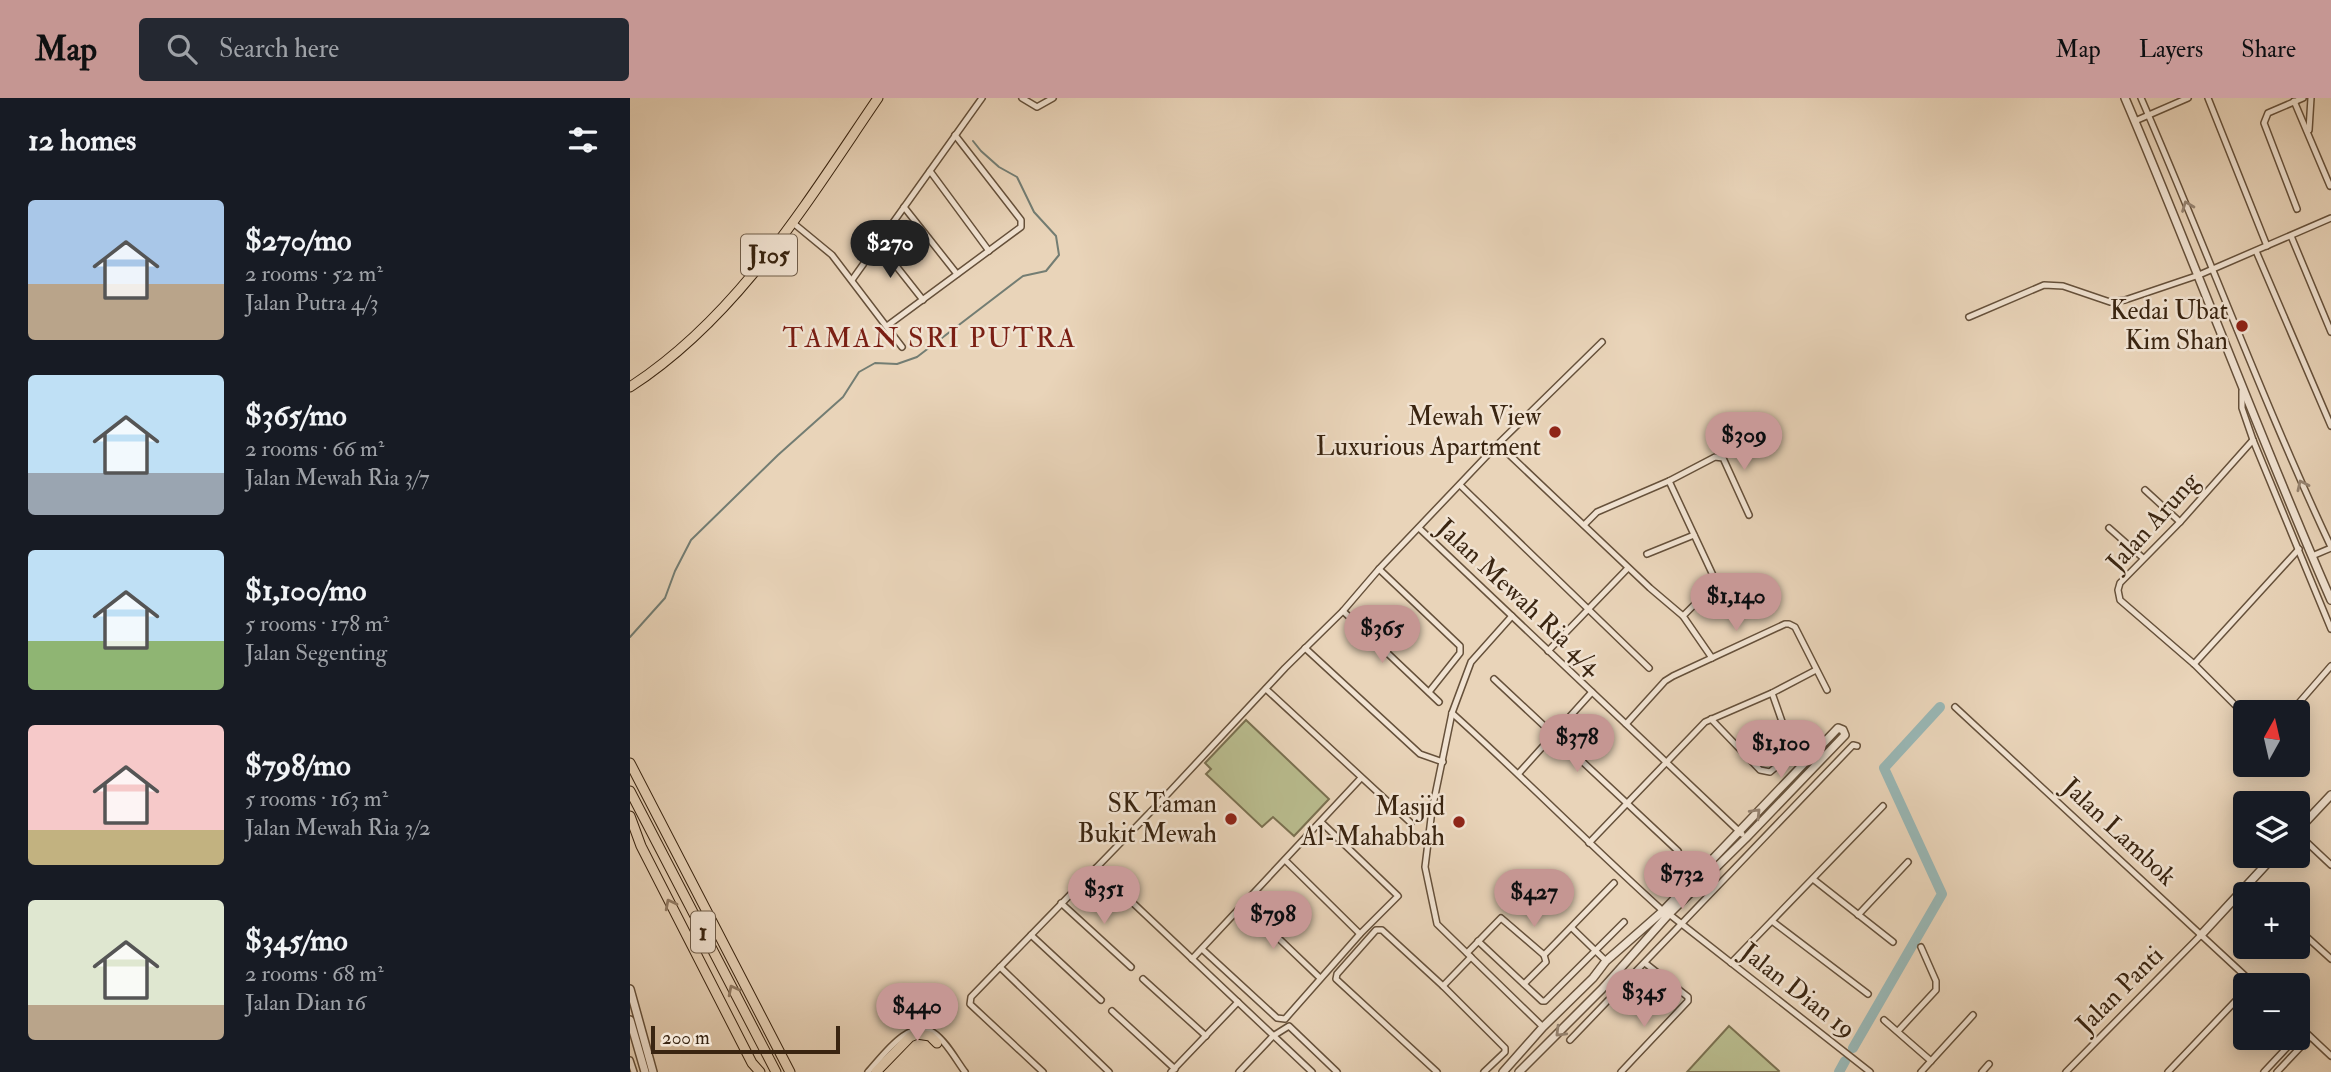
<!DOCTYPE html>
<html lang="en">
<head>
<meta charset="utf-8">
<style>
  body { margin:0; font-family:"IM FELL Double Pica",serif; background:#242831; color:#f1f3f6; height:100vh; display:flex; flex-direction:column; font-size:26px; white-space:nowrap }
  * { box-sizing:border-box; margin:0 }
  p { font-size:23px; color:#9ea1a6 }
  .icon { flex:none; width:38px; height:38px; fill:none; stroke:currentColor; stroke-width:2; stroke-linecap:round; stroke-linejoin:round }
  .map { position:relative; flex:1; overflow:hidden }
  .details { display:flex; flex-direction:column; background:#171b24; width:630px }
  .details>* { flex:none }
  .needle { width:46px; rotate:8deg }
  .fabs { position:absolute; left:1603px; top:602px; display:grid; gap:14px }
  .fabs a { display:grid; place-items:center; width:77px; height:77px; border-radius:7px; background:#171b24; box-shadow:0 4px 18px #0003; font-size:35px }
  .scale { position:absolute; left:21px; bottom:18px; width:189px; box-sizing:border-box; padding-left:7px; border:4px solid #3a2511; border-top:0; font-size:19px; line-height:24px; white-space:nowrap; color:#3a2511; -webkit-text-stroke:5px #f1e3d2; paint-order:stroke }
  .price { position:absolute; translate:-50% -60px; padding:0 16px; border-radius:24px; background:#c59692; color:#111; font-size:23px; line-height:46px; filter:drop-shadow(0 2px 4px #0008) }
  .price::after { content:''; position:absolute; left:50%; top:42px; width:21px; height:16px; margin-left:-10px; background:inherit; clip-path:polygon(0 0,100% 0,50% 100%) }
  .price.selected { background:#222; color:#fff }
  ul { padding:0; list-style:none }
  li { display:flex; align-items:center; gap:21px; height:175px; padding:0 28px }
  li span { display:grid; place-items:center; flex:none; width:196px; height:140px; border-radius:7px; color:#555 }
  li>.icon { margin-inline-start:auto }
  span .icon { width:84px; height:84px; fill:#fffc; stroke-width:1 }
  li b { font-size:30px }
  h2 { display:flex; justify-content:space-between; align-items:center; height:84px; padding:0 28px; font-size:30px }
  header { display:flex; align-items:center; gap:42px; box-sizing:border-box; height:98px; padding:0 35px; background:#c59692; color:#111 }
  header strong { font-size:33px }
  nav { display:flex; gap:38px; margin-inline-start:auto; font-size:24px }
  .search { width:490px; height:63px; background:#242831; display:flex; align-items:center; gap:18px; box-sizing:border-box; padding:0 24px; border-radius:7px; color:#9ea1a6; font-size:26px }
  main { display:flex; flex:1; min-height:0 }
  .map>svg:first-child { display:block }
  .green { fill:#b9bc8e; stroke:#7a7050; stroke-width:2 }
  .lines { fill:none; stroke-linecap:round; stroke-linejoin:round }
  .stream { stroke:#737d73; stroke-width:2 }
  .river { stroke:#99b7b5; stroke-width:10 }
  .minor-casing { stroke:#66513b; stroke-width:8 }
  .tertiary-casing { stroke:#66513b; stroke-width:10 }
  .primary-casing { stroke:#3a2511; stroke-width:11 }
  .trunk-casing { stroke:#3a2511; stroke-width:11 }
  .minor { stroke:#f1e3d2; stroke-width:5 }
  .tertiary { stroke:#f1e3d2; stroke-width:7 }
  .primary { stroke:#e9d4b9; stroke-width:9 }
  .trunk { stroke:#e9d4b9; stroke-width:9 }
  .oneway { stroke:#968472 }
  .oneway2 { stroke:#927c65 }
  .poi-dot { fill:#8f2418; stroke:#f1e3d2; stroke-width:2.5 }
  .labels { text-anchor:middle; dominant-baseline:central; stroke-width:5; stroke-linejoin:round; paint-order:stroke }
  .shield { fill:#f1e3d2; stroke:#715e4b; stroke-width:2 }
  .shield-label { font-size:24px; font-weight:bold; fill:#3a2511 }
  .poi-label { font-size:26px; fill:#3a2511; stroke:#f1e3d2; text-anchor:end }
  .street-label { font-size:26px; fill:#3a2511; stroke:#f1e3d2 }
  .neighbourhood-label { font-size:28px; letter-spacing:2px; fill:#7a1f14; stroke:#f1e3d2 }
</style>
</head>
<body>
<header>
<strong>Map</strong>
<div class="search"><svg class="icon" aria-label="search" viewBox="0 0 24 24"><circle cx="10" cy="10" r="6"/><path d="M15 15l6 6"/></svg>Search here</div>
<nav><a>Map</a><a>Layers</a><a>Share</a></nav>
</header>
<main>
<section class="details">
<h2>12 homes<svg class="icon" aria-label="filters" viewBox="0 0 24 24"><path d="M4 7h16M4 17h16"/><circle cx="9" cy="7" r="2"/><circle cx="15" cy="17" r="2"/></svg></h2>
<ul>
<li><span style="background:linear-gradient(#a9c7e8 60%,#b9a48a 0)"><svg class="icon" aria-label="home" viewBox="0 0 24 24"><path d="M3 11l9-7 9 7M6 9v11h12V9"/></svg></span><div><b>$270/mo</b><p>2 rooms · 52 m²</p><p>Jalan Putra 4/3</p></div></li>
<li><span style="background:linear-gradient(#bfe0f5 70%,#9aa5b1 0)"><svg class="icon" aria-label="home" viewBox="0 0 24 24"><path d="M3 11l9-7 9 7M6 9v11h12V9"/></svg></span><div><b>$365/mo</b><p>2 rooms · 66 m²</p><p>Jalan Mewah Ria 3/7</p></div></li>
<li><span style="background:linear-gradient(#bfe0f5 65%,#8fb573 0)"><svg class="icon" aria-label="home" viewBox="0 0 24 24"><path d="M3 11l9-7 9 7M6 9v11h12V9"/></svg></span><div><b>$1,100/mo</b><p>5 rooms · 178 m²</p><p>Jalan Segenting</p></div></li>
<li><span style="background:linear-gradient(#f6c9c9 75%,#c2b280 0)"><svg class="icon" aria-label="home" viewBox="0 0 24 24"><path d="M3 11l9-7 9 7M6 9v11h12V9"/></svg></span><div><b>$798/mo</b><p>5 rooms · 163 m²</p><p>Jalan Mewah Ria 3/2</p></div></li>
<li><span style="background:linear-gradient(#dfe7d0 75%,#b9a48a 0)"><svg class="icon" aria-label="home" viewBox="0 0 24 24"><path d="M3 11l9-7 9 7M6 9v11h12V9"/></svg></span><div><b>$345/mo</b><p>2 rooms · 68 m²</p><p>Jalan Dian 16</p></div></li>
</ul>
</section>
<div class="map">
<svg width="1701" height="974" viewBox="0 0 1701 974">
  <rect width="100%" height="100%" fill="#e9d4b9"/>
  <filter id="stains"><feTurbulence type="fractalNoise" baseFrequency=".00286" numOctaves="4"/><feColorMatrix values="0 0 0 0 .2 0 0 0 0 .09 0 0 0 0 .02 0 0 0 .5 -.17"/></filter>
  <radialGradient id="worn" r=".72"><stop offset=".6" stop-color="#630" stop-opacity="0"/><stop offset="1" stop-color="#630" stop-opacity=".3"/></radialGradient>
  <g class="green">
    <polygon points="616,622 699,701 664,738 643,719 632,729 576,676 581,671 575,665"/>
    <polygon points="1099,928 1149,973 1148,974 1057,974"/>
  </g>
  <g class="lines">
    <polyline class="stream" points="0,539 35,500 45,473 61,442 148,357 213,299 229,274 245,265 267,266 287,259 393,178 416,173 429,157 426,138 404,114 387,79 369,69 351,53 343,43"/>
    <g class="river">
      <polyline points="1223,950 1312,796 1254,670 1310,609"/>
      <polyline points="1209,974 1215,963"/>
    </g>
    <g class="minor-casing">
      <g id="minor">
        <polyline points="392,0 407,9 423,0"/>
        <path d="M 1511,0 C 1576,149 1632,302 1701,449"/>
        <polyline points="1578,0 1637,148"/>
        <polyline points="1664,3 1700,88"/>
        <polyline points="1505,23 1558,0"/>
        <polyline points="1679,32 1681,0"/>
        <polyline points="300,73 359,153"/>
        <polyline points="274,109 327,176"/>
        <polyline points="1667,111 1634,25 1638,15 1673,0"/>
        <polyline points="162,124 202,157 272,249"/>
        <polyline points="1661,138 1701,234"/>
        <polyline points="248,145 293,202"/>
        <polyline points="1626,153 1701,328"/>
        <polyline points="222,182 352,0"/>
        <polyline points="1339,219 1414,187 1433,188 1480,204 1495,202 1569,177 1701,120"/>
        <polyline points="257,228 391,129 391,122 325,37"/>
        <polyline points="1612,293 1612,310 1623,342 1701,531"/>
        <polyline points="868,346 1020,490 1053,518 1082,560"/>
        <polyline points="1039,383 1088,488 1087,492 1067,504 1053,518"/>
        <polyline points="830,387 1019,570"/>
        <polyline points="1515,392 1550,424"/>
        <polyline points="954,427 967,414 1039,383 1085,359 1093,360 1119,417"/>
        <polyline points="789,430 1112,736"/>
        <polyline points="1479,430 1513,460"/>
        <polyline points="1017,456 1064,437"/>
        <polyline points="1682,458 1701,450"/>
        <polyline points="749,471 830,548 830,555 799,594"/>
        <polyline points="713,513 809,604"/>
        <polyline points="882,518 841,564 822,615 802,712 795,769 807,826 913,929"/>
        <polyline points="675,550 790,656 813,664"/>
        <polyline points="918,553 998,470"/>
        <polyline points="1564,566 1669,451"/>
        <polyline points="864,581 1048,753"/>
        <polyline points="636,591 781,725"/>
        <polyline points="1325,609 1625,887"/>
        <polyline points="1661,614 1701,568"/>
        <path d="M 822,615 C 893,679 961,748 1033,813"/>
        <polyline points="1615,617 1564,566 1490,502 1488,492 1490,485 1550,424 1623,342"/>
        <polyline points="1081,621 1130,672 1140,674 1160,657 1162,652 1142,595"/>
        <polyline points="996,626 1035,583 1043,578 1155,526 1159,526 1165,529 1197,592"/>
        <polyline points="889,675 962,594"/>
        <polyline points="1668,736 1701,767"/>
        <polyline points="959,745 1075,624 1142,595 1186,572"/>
        <polyline points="655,762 730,836"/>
        <polyline points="466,770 682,974"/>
        <polyline points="1183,781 1263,844"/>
        <polyline points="1618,786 1630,796"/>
        <polyline points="431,805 501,869"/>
        <polyline points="613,806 690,880"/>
        <polyline points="1039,816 1240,974"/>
        <polyline points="1228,817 1278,764"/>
        <polyline points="1142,823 1238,896"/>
        <polyline points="942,830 976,863"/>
        <polyline points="1668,831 1701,861"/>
        <polyline points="401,837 471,902"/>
        <polyline points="848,843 912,903 915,903 994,824"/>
        <polyline points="572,851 647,920 655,921 730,836 768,798 691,724"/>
        <polyline points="837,855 871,820 914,857 984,785"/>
        <polyline points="562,861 731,680"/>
        <polyline points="1101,865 1253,708"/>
        <polyline points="370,869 479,974"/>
        <polyline points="513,881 576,938"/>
        <polyline points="894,886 916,864 914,857"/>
        <polyline points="813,888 841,859"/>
        <polyline points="482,913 545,971"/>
        <polyline points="1254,922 1301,963"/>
        <polyline points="1668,927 1701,958"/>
        <polyline points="1268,933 1306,892 1306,883 1291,849"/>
        <polyline points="940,942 1223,647 1227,648"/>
        <polyline points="0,962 4,974"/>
        <path d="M 238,974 C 252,959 280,918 304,935 C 316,943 326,962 335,974"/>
        <polyline points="413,974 340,906 341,899 532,702 655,570 713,513 749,471 868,346 972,244"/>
        <polyline points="541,974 608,904"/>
        <polyline points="609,974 643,938 659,928 707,974"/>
        <polyline points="807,974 706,881 707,876 746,832 752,832 813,888 875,950 875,954 854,974"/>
        <polyline points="991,974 1058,903 1058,899 1015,865"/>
        <polyline points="1291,974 1343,917"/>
        <polyline points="1352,974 1359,966"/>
        <polyline points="1436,974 1571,837"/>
        <polyline points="1538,974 1615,893"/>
        <polyline points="1634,974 1663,943 1667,943 1672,947"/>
        <polyline points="1647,974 1680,939"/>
      </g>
    </g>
    <g class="tertiary-casing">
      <g id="tertiary">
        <path d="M 1495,0 C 1566,166 1628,336 1701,502"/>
        <polyline points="1668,732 1701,697"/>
        <polyline points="1571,837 1644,758"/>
        <polyline points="0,891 23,974"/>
        <polyline points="0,922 15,974"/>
        <polyline points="873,974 913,929 963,880 976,863 1033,813 1208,630 1213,632 1215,637 1116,740 1039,816 972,891 889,974"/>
      </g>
    </g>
    <g class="primary-casing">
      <path id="primary" d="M 0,289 C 108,219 177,104 248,0"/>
    </g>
    <g class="trunk-casing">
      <g id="trunk">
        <polyline points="0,665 160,974"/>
        <polyline points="0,693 146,974"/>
        <polyline points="0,718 11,748 122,965 130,974"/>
        <polyline points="246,974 280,939 287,936 300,938 307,945"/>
      </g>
    </g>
    <use href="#minor" class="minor"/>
    <use href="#tertiary" class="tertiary"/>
    <use href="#primary" class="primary"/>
    <use href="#trunk" class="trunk"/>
  </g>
  <defs><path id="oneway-chevron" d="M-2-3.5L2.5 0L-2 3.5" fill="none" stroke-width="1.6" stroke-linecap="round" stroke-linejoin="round" transform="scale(1.75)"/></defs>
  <g class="oneway">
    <use href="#oneway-chevron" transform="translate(1557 108) rotate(-111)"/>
    <use href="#oneway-chevron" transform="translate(1672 387) rotate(-115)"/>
    <use href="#oneway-chevron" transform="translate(1126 715) rotate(-46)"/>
    <use href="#oneway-chevron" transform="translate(930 934) rotate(135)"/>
  </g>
  <g class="oneway2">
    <use href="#oneway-chevron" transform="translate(40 806) rotate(-117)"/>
    <use href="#oneway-chevron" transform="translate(103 892) rotate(-117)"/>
  </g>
  <g class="poi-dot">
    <circle cx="1612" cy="228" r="7"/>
    <circle cx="925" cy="334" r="7"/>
    <circle cx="601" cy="721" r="7"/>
    <circle cx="829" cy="724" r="7"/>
  </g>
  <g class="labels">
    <g class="shield">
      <rect x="111" y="136.5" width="56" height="41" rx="5"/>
      <rect x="61" y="813.5" width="24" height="41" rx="5"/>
    </g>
    <g class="shield-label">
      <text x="139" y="157">J105</text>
      <text x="73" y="834">1</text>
    </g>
    <g class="poi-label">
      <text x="1598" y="213">Kedai Ubat<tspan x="1598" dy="30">Kim Shan</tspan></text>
      <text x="911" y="319">Mewah View<tspan x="911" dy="30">Luxurious Apartment</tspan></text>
      <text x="587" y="706">SK Taman<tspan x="587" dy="30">Bukit Mewah</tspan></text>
      <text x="815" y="709">Masjid<tspan x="815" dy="30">Al-Mahabbah</tspan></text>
    </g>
    <g class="street-label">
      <text transform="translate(1523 424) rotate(-48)">Jalan Arung</text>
      <text transform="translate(889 499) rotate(43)">Jalan Mewah Ria 4/4</text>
      <text transform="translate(1489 734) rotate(43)">Jalan Lambok</text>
      <text transform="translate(1490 892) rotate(-45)">Jalan Panti</text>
      <text transform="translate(1168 893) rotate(38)">Jalan Dian 19</text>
    </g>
    <g class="neighbourhood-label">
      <text x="300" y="240">TAMAN SRI PUTRA</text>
    </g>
  </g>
  <rect width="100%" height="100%" filter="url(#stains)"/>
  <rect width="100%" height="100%" fill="url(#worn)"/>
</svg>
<div class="fabs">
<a><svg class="needle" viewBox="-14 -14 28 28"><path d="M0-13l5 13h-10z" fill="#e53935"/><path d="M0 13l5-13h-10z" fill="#9ea1a6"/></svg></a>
<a><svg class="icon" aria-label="layers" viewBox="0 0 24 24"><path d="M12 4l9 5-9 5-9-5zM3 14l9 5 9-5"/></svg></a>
<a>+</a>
<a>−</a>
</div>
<div class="scale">200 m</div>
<b class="price selected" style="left:260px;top:182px">$270</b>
<b class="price" style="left:1114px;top:374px">$309</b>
<b class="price" style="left:1106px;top:535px">$1,140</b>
<b class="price" style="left:752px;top:567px">$365</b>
<b class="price" style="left:947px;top:676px">$378</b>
<b class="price" style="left:1151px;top:682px">$1,100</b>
<b class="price" style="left:1052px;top:813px">$732</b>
<b class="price" style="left:474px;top:828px">$351</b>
<b class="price" style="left:904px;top:831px">$427</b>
<b class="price" style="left:643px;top:853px">$798</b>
<b class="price" style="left:1014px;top:931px">$345</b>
<b class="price" style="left:287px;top:945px">$440</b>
</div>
</main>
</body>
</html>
